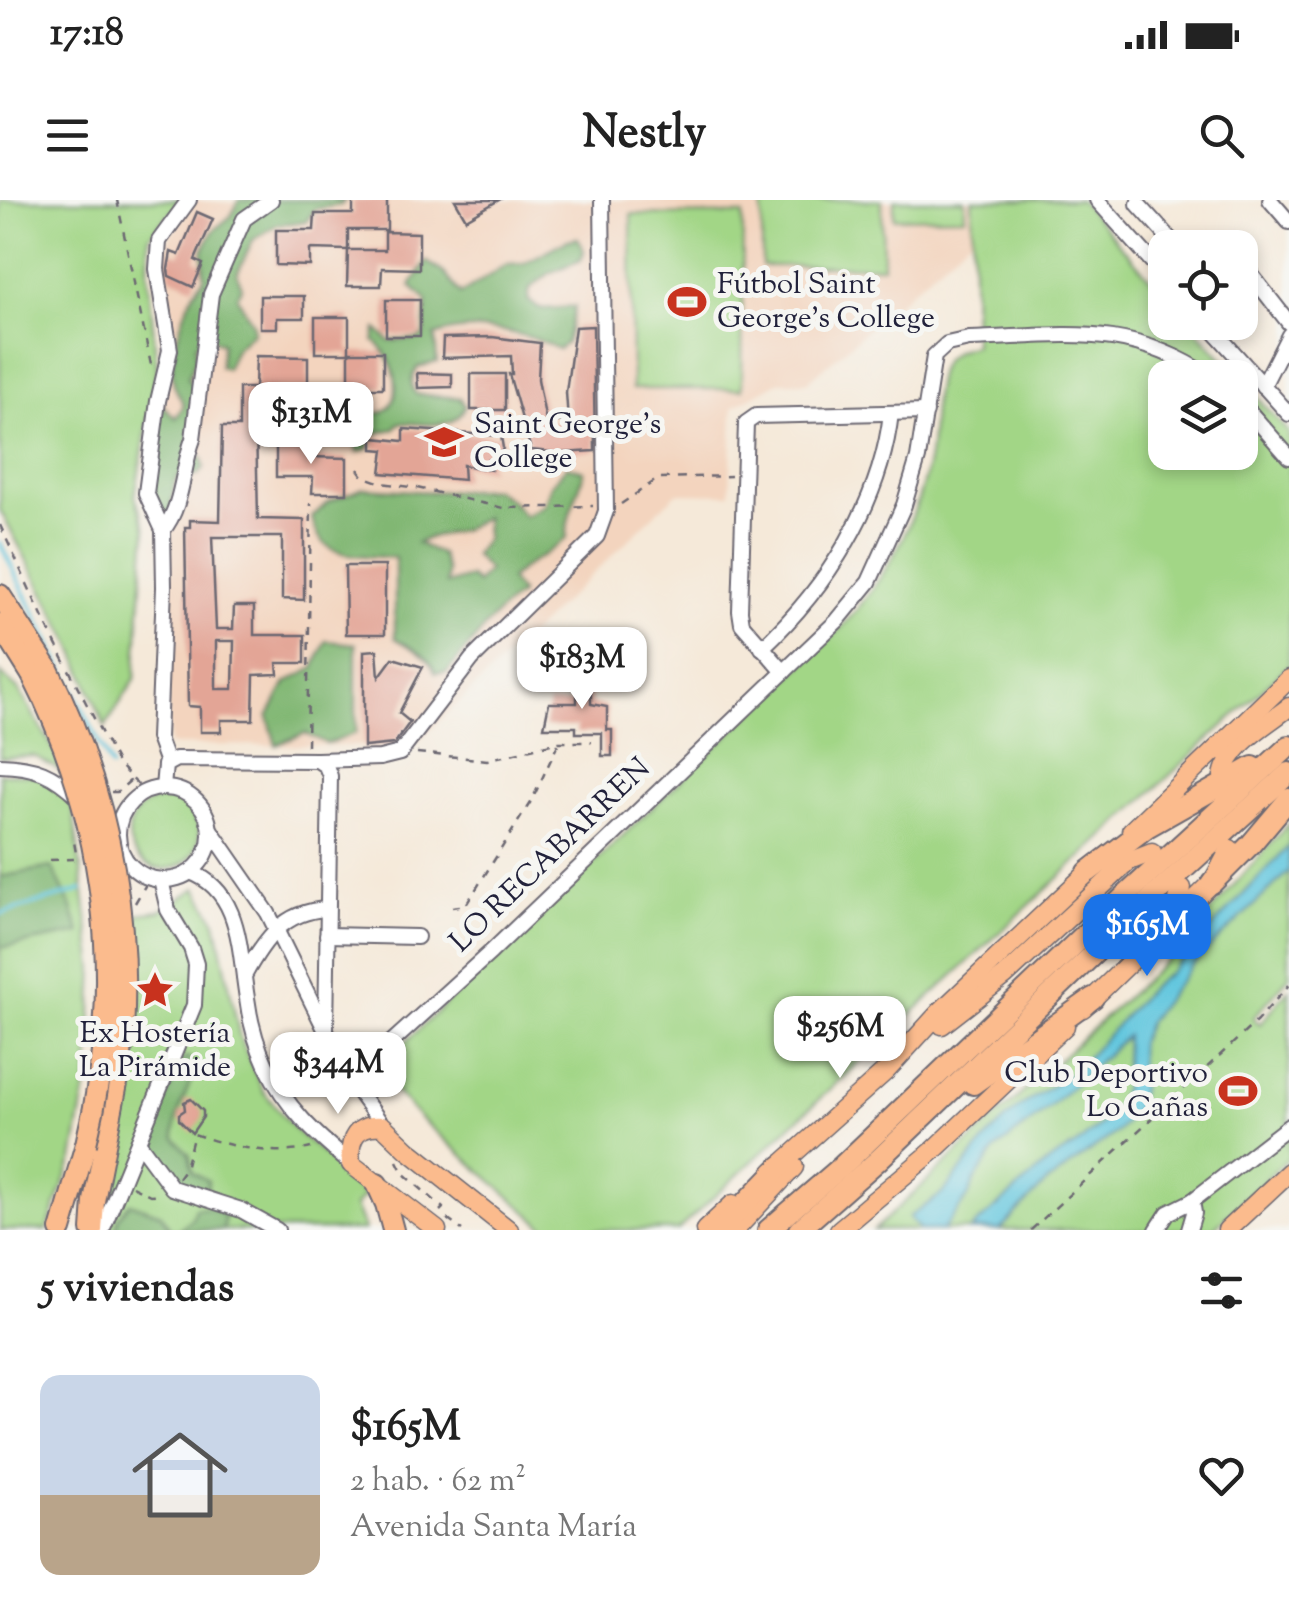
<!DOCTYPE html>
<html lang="es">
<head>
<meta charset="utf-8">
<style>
  body { margin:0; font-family:"Sorts Mill Goudy",serif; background:#f2f2f2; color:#222; height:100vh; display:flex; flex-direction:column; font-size:38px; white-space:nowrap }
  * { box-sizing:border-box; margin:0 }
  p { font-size:32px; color:#767676 }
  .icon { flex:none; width:55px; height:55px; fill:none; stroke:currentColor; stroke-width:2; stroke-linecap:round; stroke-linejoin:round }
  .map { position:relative; height:1030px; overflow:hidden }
  .drawer { display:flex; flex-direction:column; background:#fff; flex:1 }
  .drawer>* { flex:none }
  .fabs { position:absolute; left:1148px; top:30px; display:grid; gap:20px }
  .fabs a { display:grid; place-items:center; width:110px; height:110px; border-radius:20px; background:#fff; box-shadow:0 5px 15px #0003; font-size:50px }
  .price { position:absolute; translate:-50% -85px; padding:0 22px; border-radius:20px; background:#fff; color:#222; font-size:32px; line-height:65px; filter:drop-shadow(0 2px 5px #0008) }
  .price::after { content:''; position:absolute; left:50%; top:60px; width:30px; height:22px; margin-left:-15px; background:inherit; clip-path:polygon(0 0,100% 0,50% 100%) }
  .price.on { background:#1a73e8; color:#fff }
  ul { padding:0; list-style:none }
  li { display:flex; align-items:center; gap:30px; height:250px; padding:0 40px }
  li+li { border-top:2px solid #e0e0e0 }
  li span { display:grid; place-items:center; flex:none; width:280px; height:200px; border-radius:20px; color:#555 }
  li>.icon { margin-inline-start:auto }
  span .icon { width:120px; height:120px; fill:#fffc; stroke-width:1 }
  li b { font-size:42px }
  h2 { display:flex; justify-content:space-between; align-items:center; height:120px; padding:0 40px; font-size:42px }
  .status { display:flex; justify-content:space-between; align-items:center; height:70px; padding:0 50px; background:#fff; direction:ltr }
  .status svg { height:28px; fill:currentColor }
  header { display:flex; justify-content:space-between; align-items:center; height:130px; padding:0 40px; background:#fff; font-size:45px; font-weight:700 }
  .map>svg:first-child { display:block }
  .built { fill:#f3d4be }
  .green { fill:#a2d686; stroke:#627c60; stroke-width:2.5 }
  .forest { fill:#81b773; stroke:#526c57; stroke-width:2.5; fill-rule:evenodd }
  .water { fill:#61c6de; stroke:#42748c; stroke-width:2.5 }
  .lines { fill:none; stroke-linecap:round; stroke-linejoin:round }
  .stream { stroke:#61c6de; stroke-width:4 }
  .building { fill:#e3a596; fill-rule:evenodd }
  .minor-casing { stroke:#6c6872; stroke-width:18 }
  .major-casing { stroke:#6c6872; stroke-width:21 }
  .highway-casing { stroke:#6c6872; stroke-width:24 }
  .path { stroke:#6c6872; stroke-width:2.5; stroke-dasharray:8 8; stroke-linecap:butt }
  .minor { stroke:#fff; stroke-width:14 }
  .major { stroke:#fbbb8d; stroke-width:18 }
  .highway { stroke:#fbbb8d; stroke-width:20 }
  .highway-bridge-casing { stroke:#6c6872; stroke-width:24; stroke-linecap:butt }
  .highway-bridge { stroke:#fbbb8d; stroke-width:20 }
  .labels { text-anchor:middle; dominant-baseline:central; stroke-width:10; stroke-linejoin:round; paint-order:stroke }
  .poi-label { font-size:30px; fill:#22223b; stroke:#f6f6f2; text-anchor:start }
  .street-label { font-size:30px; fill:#22223b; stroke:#f6f6f2 }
</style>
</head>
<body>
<div class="status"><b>17:18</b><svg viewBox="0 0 49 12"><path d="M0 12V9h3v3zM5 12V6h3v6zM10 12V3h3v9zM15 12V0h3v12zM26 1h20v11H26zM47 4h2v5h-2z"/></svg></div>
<header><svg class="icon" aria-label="menu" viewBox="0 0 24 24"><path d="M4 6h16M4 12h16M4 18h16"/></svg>Nestly<svg class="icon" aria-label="search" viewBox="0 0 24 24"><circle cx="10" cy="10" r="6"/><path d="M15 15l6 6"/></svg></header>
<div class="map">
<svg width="1289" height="1030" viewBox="0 0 1289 1030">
  <rect width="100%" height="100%" fill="#f6f6f2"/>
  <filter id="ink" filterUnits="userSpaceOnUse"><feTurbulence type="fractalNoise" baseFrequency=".01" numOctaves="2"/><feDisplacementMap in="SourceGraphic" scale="20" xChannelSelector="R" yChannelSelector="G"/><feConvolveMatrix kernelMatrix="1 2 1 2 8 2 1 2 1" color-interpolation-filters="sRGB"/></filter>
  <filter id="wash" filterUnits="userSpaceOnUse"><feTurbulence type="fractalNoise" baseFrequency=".0048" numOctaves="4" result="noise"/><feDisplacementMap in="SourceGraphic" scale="40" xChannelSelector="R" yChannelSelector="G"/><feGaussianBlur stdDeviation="2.25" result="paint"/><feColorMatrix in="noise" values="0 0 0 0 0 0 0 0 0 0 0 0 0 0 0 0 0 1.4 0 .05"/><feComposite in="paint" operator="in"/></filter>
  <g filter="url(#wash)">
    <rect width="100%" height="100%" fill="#f5e9d9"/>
    <polygon class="built" points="195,0 233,3 235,0 972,0 973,36 808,182 778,182 733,207 730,294 677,293 417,543 398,520 399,546 169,545 168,341 160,203 172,139 154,74 170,37"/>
    <g class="green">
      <polygon points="0,0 182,0 149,37 148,73 157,168 135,296 146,329 135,479 105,527 73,447 0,310"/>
      <polygon points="762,0 882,0 883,66 762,66"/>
      <polygon points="894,0 965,0 965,17 894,18"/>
      <path d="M 972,0 L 1080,0 L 1165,95 L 1165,122 L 1190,123 L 1239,177 L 1165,178 L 1165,252 L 1240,252 L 1240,178 L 1289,233 L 1289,465 L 678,1030 L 548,1030 L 420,918 L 376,870 L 842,427 C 886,378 918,322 929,256 C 933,229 931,198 939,171 C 944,154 958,149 974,145 Z"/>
      <polygon points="631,14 743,15 742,189 632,189"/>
      <polygon points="0,473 18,489 70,576 34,556 0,558"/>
      <polygon points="0,573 46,576 72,603 94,768 89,872 73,959 47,1030 0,1030"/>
      <circle cx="164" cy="634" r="35"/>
      <polygon points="1289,623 1289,777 1253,818 1260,824 1289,789 1289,958 1212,1030 874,1030 1170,757"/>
      <polygon points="197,688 216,722 240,838 263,891 295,930 351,978 364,996 355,1006 365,1030 96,1030 126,903 137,714 160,711"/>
    </g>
    <g class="forest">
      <path d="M 239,0 L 345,0 L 341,5 L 315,9 L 306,22 L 278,24 L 253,40 L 237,74 L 242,87 L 237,97 L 253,124 L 253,132 L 235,149 L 226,169 L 220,167 L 222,144 L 210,138 L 196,144 L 196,159 L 188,178 L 195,190 L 188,254 L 202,258 L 204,268 L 198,275 L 179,276 C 168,293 173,321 168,341 L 151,291 L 160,203 L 176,218 L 184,205 C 181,199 176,191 174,184 C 167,159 186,96 204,79 L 203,51 L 206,43 L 214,30 L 231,16 Z"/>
      <path d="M 578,38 L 584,51 L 581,60 L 551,72 L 530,88 L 528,100 L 539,109 L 575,107 L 566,143 L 558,149 C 525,131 470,122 435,136 L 437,162 L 418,167 C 412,177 409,184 416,194 L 460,198 L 465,206 C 455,233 423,222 399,223 L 394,229 L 372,234 L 368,249 L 358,252 L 354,241 L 355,219 L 364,213 C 410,221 400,160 374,141 L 377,129 L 389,141 L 418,139 L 424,135 L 427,101 L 411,86 L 426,61 L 444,73 L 461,94 L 507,64 L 524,63 L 568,40 Z"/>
      <path d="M 567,266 L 584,271 C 579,295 566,312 567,337 C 550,355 528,361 510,379 L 521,394 C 492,413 471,446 447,472 L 435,473 C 430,455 410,447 395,438 L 395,358 C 358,354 320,362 312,317 L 328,302 L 363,288 L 430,292 L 494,289 L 512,301 L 524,316 L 544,305 L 551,285 ZM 485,317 L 486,339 L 474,355 L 488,370 L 477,383 L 470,377 L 446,384 L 447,371 L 441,354 L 417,343 L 431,337 L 460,331 Z"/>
      <polygon points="326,441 356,444 356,533 327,544 305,533 276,545 268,517 286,483 314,468"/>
      <polygon points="52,667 71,706 80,733 0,748 0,677"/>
      <path d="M 188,857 L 195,865 C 191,891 173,910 175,938 L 189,954 L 193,972 L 208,981 L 207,993 C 187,989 172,982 161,964 C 140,929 172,893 184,859 Z"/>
      <polygon points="130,1003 161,1014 171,1030 116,1030 118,1018"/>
      <polygon points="195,1008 213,1008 225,1016 223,1030 178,1030 192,1018"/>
    </g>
    <polygon class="water" points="1289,646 1289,671 1192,765 1148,822 1139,844 1141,890 1135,911 1118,931 1045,984 1000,1030 970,1030 1050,961 1079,943 1113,914 1124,888 1126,836 1051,906 995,950 974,981 968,997 943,1030 920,1030 909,1017 942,994 989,936 1018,908 1076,870 1148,790 1169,773"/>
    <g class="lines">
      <g class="stream">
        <polyline points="0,343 111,567"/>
        <polyline points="0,714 82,690"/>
      </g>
    </g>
    <g id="blocks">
      <g class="building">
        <polygon points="353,0 387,0 387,30 348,30 348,50 310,49 310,66 276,65 276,30 314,30 315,14 353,14"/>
        <polygon points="455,0 499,0 466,19"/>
        <polygon points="197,12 213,19 195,60 203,64 193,87 169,76 168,69 171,52 179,55"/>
        <polygon points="385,32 419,33 419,69 382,68 381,86 347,86 348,50 385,50"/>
        <polygon points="260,96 304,96 304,118 277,118 277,128 260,128"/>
        <rect x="386" y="100" width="34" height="36"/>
        <rect x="315" y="117" width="34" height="36"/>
        <polygon points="593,126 595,251 561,253 531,250 509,174 512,174 511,156 442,158 443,138 492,137 540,143 538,179 546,222 568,221 566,192 575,127"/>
        <rect x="349" y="152" width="34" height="36"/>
        <path d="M 256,156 L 308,157 L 308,189 L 273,188 L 273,224 L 256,224 L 258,319 L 304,320 L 304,400 L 282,399 L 282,337 L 212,337 L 216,429 L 233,429 L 234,406 L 254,406 L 254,435 L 305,435 L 305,463 L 277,463 L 278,474 L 254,475 L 253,520 L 221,520 L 221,532 L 200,532 L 200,507 L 188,506 L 185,327 L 190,327 L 190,320 L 220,321 L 222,227 L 239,227 L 239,188 L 255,188 ZM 216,441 L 234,441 L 233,489 L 216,489 Z"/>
        <polygon points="417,173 452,174 452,187 418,188"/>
        <rect x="471" y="174" width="34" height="36"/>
        <polygon points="404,229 501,236 503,248 498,260 488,260 491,270 463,265 464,280 381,273 384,250 373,249 373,238 404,241"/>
        <polygon points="276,241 310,241 310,257 347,258 347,293 312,293 313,277 276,277"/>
        <polygon points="345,366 385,366 385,434 346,434"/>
        <polygon points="377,450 379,477 393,458 423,467 399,513 410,522 394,544 364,547 364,451"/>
        <polygon points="577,465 591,465 591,504 607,507 607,530 612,530 612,556 602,556 602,533 576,533 576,527 544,527 549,503 577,503"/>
        <polygon points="191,899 203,911 203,917 192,933 179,920 179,914 185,910 184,902"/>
      </g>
    </g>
  </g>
  <g filter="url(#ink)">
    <use href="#blocks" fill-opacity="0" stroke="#6c6872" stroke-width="2.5"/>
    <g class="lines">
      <g class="minor-casing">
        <g id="minor">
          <polyline points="1097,0 1165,76"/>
          <polyline points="1270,0 1289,22"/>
          <polyline points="1138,4 1178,48"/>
          <polyline points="1246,68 1289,123"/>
          <polyline points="1206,122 1289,214"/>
          <polyline points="1263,186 1289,135"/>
          <polyline points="1240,201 1289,257"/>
          <path d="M 163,330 C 183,306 182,268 193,239 L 211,94 L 244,19 L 271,0"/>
          <path d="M 762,448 C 827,387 881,303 891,213"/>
          <polyline points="784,472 742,424 740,411 746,223 756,216 926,212"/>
          <polyline points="317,560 380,558 400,553 472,459 597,336 606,311 602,0"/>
          <polyline points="167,563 158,538 164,387 163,330 146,293 158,201 170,150 157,69 159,41 189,0"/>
          <path d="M 0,565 C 35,566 53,573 79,598"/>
          <polyline points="163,588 165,565 176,559 317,560 326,566 330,576 326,831"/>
          <circle cx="164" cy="634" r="46"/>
          <polyline points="210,629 268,713 350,880 383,926"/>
          <path d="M 190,672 C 242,691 239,752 247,798 C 250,821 256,844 266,865 C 285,907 316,935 351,964"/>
          <polyline points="327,735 417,737"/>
          <path d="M 244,776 C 264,740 283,711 327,709"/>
          <path d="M 350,880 L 491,752 L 837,421 L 869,382 L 904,305 L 918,258 L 934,156 L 947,144 L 969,139 C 1065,136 1127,121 1212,178"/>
          <polyline points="138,942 172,988 241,1010 277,1030"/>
          <polyline points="102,1030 194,805 196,764 191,748 168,710 161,680"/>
          <polyline points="1157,1030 1168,1013 1192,1001 1289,926"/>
          <polyline points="1189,1030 1194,1013 1192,1001"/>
        </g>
      </g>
      <g class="major-casing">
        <g id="major">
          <path d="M 1223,576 C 1229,544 1265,526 1289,507"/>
          <polyline points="1131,631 1289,479"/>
          <polyline points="1173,716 1182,688"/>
          <polyline points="1083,808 1212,683 1230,649"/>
          <polyline points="942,825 1005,776 1129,661 1152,652"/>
          <polyline points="773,972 887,870 939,813 1098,663"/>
          <path d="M 437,1030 L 351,964 C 348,939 356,923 383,926 L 408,950 L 509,1030"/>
          <polyline points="705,1030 733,1004"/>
          <polyline points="735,1030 794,967"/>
          <polyline points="839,1030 933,951 1065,826"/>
          <polyline points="1227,1030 1289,972"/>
        </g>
      </g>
      <g class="highway-casing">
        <g id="highway">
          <polyline points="0,395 47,467"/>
          <polyline points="0,424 32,475"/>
          <polyline points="1088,672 1147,627 1253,567"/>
          <polyline points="1212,683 1251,644 1289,599"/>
          <polyline points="973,884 1093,798"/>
          <polyline points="377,984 386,1004 393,1030"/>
          <polyline points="61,1030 86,944"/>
          <polyline points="92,1030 94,1001 120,868"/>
          <polyline points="720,1030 781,966"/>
          <polyline points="768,1030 840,968 1124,697 1289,546"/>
          <polyline points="799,1030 876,962 1151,699 1289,573"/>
        </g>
      </g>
      <g class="path">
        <polyline points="117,0 152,170"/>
        <polyline points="358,269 363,276 382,283 417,288 503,308 593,306"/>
        <polyline points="621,304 659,278 731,276"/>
        <polyline points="0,325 46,425 117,563 145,592"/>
        <polyline points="307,546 311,303"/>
        <polyline points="417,553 487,560 559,542 592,542"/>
        <polyline points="111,592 117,592 131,580"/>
        <polyline points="50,660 74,659 76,653 73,636"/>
        <polyline points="135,703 149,679"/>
        <polyline points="452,707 466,705 533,598 559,542"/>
        <polyline points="397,961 403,973 443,1008 440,1011"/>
        <path d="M 178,978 L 185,968 L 194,934 C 228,946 275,957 311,948"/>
        <polyline points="132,986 150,995 161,994"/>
        <polyline points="447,1019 462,1030"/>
        <polyline points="1031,1030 1257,821 1289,785"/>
      </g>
      <use href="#minor" class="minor"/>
      <use href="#major" class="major"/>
      <use href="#highway" class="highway"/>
      <g class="highway-bridge-casing">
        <g id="highway-bridge">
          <path d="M 47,467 C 110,593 135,728 120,868"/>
          <path d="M 32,475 C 107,622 125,784 86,944"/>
        </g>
      </g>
      <use href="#highway-bridge" class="highway-bridge"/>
    </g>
  </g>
  <defs>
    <g id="stadium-bare" transform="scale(3)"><path d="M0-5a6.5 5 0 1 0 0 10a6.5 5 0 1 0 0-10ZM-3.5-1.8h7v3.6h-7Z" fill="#c8321e" stroke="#f6f6f2" stroke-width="2.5" paint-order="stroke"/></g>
    <g id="school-bare" transform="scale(3)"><path d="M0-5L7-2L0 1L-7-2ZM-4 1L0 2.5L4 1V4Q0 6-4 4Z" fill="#c8321e" stroke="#f6f6f2" stroke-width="2.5" paint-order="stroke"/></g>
    <g id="sight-bare" transform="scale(3)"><path d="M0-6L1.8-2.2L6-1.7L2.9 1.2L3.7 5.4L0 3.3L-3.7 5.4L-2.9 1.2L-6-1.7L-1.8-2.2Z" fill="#c8321e" stroke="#f6f6f2" stroke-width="2.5" paint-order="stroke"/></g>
  </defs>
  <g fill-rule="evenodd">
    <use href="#stadium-bare" x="687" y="102"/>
    <use href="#school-bare" x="444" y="242"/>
    <use href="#sight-bare" x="155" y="790"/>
    <use href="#stadium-bare" x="1238" y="891"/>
  </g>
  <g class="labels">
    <g class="poi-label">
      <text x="717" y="85">Fútbol Saint<tspan x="717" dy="34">George's College</tspan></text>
      <text x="474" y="225">Saint George's<tspan x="474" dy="34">College</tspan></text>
      <text x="155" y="834" text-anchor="middle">Ex Hostería<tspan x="155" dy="34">La Pirámide</tspan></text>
      <text x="1208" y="874" text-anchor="end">Club Deportivo<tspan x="1208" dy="34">Lo Cañas</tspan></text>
    </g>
    <g class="street-label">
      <text transform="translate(551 656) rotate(-44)">LO RECABARREN</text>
    </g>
  </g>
</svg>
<div class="fabs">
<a><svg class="icon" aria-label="locate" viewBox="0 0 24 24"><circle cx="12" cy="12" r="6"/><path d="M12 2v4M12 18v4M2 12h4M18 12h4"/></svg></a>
<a><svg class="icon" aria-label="layers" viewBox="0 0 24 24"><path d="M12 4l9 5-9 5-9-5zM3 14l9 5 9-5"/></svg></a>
</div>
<b class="price" style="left:311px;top:267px">$131M</b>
<b class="price" style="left:582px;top:512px">$183M</b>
<b class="price on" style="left:1147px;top:779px">$165M</b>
<b class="price" style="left:840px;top:881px">$256M</b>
<b class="price" style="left:338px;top:917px">$344M</b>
</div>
<section class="drawer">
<h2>5 viviendas<svg class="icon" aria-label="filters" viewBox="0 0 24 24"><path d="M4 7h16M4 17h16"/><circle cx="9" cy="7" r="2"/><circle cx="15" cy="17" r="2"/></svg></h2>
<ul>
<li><span style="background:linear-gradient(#c9d6e8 60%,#b9a48a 0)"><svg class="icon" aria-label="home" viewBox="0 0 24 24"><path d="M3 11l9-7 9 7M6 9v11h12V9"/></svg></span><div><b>$165M</b><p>2 hab. · 62 m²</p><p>Avenida Santa María</p></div><svg class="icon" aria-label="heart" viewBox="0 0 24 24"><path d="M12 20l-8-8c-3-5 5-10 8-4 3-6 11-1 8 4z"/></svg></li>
</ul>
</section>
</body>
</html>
